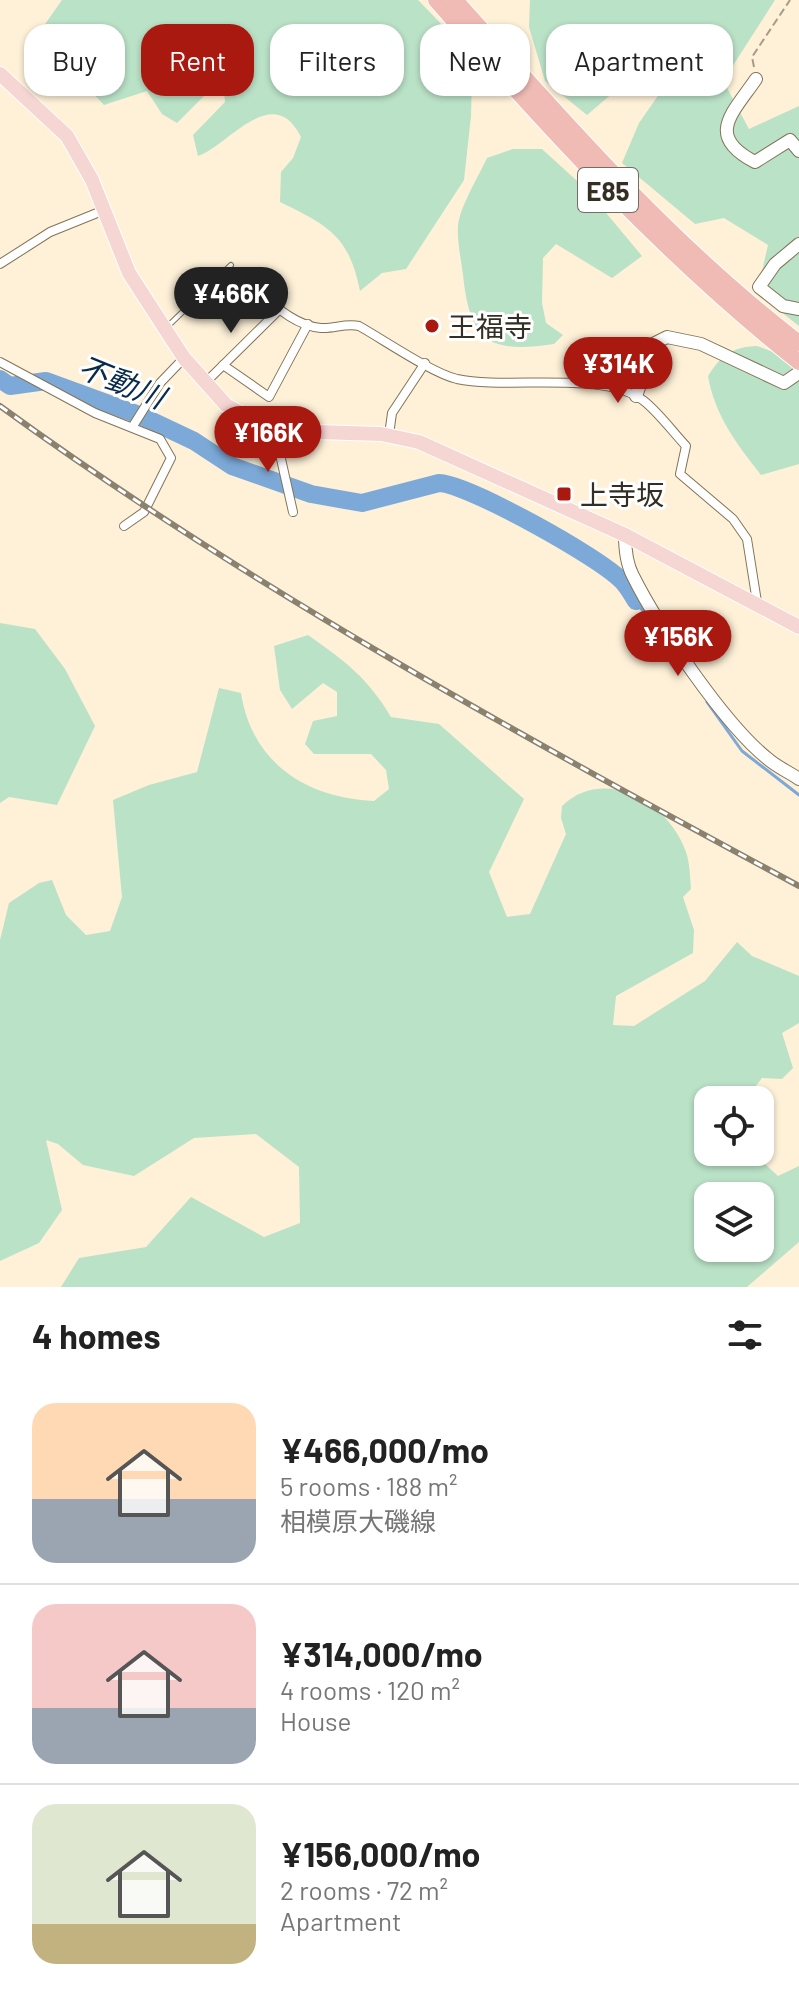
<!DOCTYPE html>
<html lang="en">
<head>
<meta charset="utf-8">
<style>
  body { margin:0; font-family:Barlow,"Noto Sans JP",sans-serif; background:#f6f6f6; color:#222; height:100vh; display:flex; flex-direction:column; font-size:30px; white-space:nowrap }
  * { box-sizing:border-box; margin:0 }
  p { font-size:26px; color:#767676 }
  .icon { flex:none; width:44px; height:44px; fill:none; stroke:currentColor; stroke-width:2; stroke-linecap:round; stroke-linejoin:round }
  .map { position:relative; height:1287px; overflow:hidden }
  .side { display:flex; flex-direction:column; background:#fff; flex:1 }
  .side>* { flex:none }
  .top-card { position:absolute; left:24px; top:24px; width:752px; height:72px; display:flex; gap:16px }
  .tools { position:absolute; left:694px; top:1086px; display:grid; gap:16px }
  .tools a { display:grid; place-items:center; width:80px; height:80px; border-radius:16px; background:#fff; box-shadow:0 2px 6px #0004; font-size:40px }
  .price { position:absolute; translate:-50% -68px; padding:0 18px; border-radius:28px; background:#aa190f; color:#fff; font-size:26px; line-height:52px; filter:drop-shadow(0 2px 4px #0008) }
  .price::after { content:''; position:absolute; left:50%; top:48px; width:24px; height:18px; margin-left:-12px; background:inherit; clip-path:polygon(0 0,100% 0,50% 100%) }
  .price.selected { background:#222; color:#fff }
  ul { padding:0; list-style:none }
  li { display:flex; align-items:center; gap:24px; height:200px; padding:0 32px }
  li+li { border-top:2px solid #e0e0e0 }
  li span { display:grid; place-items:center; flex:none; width:224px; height:160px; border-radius:24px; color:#555 }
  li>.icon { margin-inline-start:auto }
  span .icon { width:96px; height:96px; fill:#fffc; stroke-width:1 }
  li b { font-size:34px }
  h2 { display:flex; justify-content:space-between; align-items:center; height:96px; padding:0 32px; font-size:34px }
  .chip { padding:0 28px; border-radius:24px; background:#fff; box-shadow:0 2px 6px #0004; font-size:28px; line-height:72px }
  .chip.selected { background:#aa190f; color:#fff }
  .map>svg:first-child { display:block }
  .green { fill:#bae2c7; fill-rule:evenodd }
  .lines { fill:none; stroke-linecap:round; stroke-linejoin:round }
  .stream { stroke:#7ca9d7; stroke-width:3 }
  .river { stroke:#7ca9d7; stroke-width:18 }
  .lane-casing { stroke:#827458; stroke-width:6 }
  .street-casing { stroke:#827458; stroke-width:10 }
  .secondary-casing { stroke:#827458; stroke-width:14 }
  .primary-casing { stroke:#fff; stroke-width:16 }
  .highway-casing { stroke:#fff; stroke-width:18 }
  .path { stroke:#a69c88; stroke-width:2; stroke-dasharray:8 4; stroke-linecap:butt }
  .lane { stroke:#fff; stroke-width:4 }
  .street { stroke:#fff; stroke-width:8 }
  .secondary { stroke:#fff; stroke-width:12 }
  .primary { stroke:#f6d6d3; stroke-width:14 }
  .highway { stroke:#f0bbb5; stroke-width:16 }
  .rail-casing { stroke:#8a816f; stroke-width:6 }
  .rail { stroke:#fff; stroke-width:3; stroke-dasharray:9; stroke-linecap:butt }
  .poi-dot { fill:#aa190f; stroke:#fff; stroke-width:3 }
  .labels { text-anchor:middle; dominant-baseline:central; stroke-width:6; stroke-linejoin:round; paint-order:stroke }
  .shield { fill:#fff; stroke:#726d65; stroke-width:2 }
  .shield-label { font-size:26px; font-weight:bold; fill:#352f23 }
  .poi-label { font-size:28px; fill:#352f23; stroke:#fff; text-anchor:start }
  .water-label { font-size:30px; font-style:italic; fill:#082b49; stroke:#fff }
</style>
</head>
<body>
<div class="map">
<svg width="799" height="1287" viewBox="0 0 799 1287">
  <rect width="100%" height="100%" fill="#fef1d8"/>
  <g class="green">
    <path d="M 62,0 L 418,0 L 450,33 L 472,79 L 471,116 L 464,180 L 406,269 L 382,273 L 360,291 C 349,236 329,226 280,202 L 281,172 L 293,158 L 301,137 C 273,80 227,147 198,156 L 193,135 L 225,102 L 224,91 L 208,92 L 177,123 L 162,114 L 147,91 L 104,105 L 75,74 L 43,27 Z"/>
    <polygon points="530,0 775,0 732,67 726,86 749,129 799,106 799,326 757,293 768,245 724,218 695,224 622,163 639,123 664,87 665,62 648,63 587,115 545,81 529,27"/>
    <path d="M 513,149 L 542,149 L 587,190 L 642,256 L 612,278 L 556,244 L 543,258 L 542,303 L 546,323 L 563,335 L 554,344 C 488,354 470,341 463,275 C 461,259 457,241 458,226 C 459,209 479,175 487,158 Z"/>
    <path d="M 757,346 L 776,353 L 799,372 L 799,464 L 761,475 C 736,443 715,416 708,376 C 721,355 732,347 757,346 Z"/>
    <polygon points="0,623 35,629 65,669 95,726 57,805 9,797 0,803"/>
    <path d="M 308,635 C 345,661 368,678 391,717 L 439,724 L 524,799 L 489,872 L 507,917 L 530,914 L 566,834 L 561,818 L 562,806 C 604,765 669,802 686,852 C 690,864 690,877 691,889 L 683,897 L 694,930 L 693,953 L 616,996 L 613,1025 L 634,1026 L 705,981 L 737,942 L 752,956 L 799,976 L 799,1023 L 782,1033 L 793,1068 L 782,1079 L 762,1078 L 745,1100 L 708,1100 L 708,1152 L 752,1152 L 778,1176 L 799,1166 L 799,1242 L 747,1287 L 61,1287 L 79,1258 L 146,1247 L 191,1197 L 264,1237 L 300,1223 L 299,1167 L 256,1134 L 194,1138 L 134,1176 L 83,1165 L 58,1144 L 46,1140 L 62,1210 L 39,1243 L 0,1261 L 0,940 L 9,903 L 39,883 L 52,880 L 66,915 L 86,935 L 110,931 L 122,897 L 113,800 L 149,785 L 197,772 L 219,688 L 241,693 C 252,763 306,798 374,801 L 389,789 L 386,770 L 371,754 L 314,754 L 305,744 L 313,721 L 337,716 L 337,692 L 323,683 L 292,709 L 280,690 L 274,646 ZM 708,1196 L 760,1196 L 760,1248 L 708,1248 Z"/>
  </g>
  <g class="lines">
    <g class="stream">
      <polyline points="636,601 668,647"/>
      <polyline points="707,702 742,751 799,795"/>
    </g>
    <path class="river" d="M 0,379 L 10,386 L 46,381 L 139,415 L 194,441 L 232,466 L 311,494 L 362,503 L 439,483 C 468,484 601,558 622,581 C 628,587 632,595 636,601"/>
    <g class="lane-casing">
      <polyline id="lane" points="169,325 231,265"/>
    </g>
    <g class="street-casing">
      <g id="street">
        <polyline points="0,264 50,232 102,211"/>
        <path d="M 255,289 C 273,304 295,326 321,328 C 334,329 345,323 359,326 C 384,340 432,373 457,379 C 508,390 605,370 644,401 C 659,413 672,431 686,446 L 680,474 L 733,519 L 747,539 L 757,602"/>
        <polyline points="0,362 95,413 160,439 171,458 144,512 124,526"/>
        <polyline points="223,365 269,397 308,324"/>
        <polyline points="205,383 280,309"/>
        <polyline points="133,426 160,383 184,358"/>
        <polyline points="274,428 293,512"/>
        <polyline points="389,435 392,413 425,363"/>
      </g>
    </g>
    <g class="secondary-casing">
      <g id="secondary">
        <path d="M 756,79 C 732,114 705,136 755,162 L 790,140 L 799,151"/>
        <polyline points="799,244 775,264 759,287 783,306 799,309"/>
        <polyline points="636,396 655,343 667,337 701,344 784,383 797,374"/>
        <path d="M 625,535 C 625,549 626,563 633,576 C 658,626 725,725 768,759 C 777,767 789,772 799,779"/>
      </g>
    </g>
    <g class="primary-casing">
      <polyline id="primary" points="0,74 67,136 92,180 129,273 184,358 226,405 251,419 285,431 381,434 419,442 625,535 799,627"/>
    </g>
    <g class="highway-casing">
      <g id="highway">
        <path d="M 436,0 C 549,129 664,255 799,362"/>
        <path d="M 455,0 C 563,121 670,244 799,343"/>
      </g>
    </g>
    <polyline class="path" points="754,67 752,57 790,0"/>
    <use href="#lane" class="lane"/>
    <use href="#street" class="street"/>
    <use href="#secondary" class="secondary"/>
    <use href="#primary" class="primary"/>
    <use href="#highway" class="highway"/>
    <g class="rail-casing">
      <path id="rail" d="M 0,406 C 252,589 525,738 799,886"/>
    </g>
    <use href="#rail" class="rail"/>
  </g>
  <g class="poi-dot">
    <circle cx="432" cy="326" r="8"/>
    <rect x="556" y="486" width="16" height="16" rx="4"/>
  </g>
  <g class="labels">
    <rect class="shield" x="578" y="168" width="60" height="44" rx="6"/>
    <g class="shield-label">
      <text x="608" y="190">E85</text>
    </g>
    <g class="poi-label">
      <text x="448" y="326">王福寺</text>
      <text x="580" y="494">上寺坂</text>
    </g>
    <g class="water-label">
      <text transform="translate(122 381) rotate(22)">不動川</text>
    </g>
  </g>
</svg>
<div class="tools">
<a><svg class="icon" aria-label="locate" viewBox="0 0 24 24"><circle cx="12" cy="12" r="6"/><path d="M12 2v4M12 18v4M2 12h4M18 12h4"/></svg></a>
<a><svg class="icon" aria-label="layers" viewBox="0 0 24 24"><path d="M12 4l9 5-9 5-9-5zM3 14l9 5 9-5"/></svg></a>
</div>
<b class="price selected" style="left:231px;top:335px">¥466K</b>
<b class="price" style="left:618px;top:405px">¥314K</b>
<b class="price" style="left:268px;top:474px">¥166K</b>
<b class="price" style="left:678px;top:678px">¥156K</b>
<div class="top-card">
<a class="chip">Buy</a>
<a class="chip selected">Rent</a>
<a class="chip">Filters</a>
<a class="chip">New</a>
<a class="chip">Apartment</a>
</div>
</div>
<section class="side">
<h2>4 homes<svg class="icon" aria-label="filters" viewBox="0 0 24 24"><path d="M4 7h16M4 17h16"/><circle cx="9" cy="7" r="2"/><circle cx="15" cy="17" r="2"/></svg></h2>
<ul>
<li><span style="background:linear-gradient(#ffd9b3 60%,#9aa5b1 0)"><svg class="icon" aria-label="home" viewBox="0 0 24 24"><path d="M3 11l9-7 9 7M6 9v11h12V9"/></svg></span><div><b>¥466,000/mo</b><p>5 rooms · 188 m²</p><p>相模原大磯線</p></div></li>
<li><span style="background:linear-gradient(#f6c9c9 65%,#9aa5b1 0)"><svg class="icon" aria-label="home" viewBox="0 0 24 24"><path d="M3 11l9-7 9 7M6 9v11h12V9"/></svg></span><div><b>¥314,000/mo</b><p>4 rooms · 120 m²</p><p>House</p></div></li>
<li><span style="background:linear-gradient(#dfe7d0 75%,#c2b280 0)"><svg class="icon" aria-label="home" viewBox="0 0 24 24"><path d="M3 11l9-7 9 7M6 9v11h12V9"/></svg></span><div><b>¥156,000/mo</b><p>2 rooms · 72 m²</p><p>Apartment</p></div></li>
</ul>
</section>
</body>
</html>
